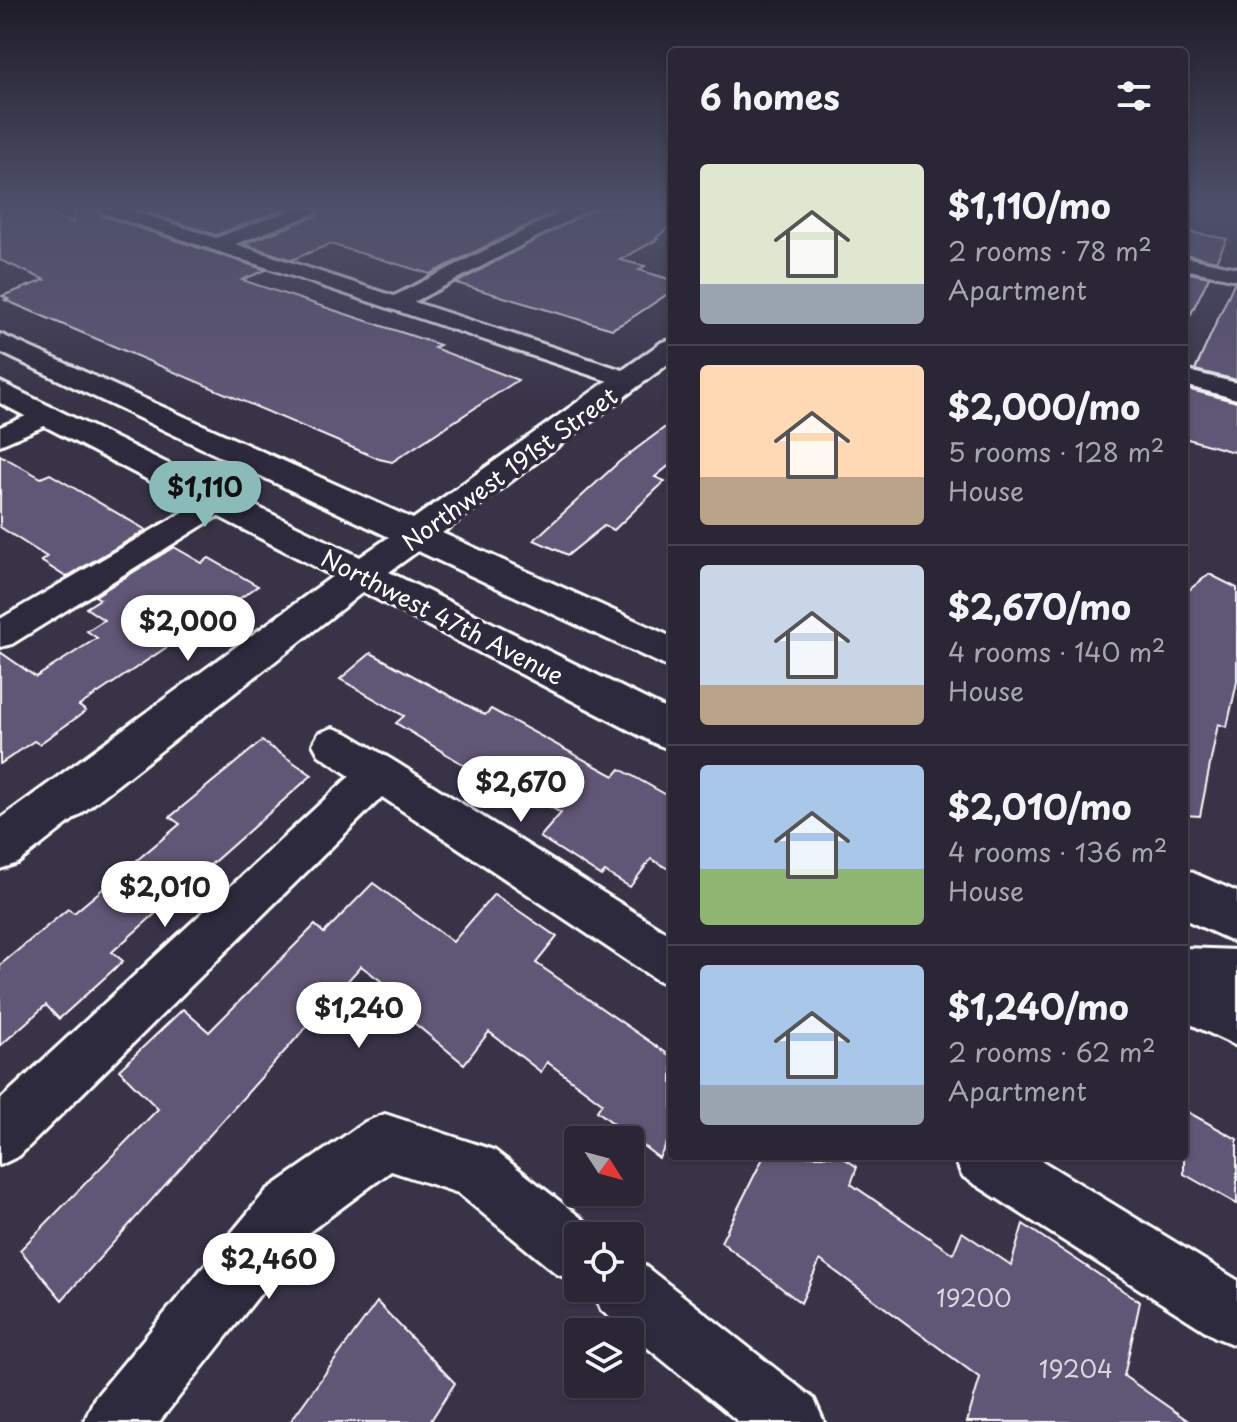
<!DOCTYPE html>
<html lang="en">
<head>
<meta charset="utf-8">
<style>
  body { margin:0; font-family:"Playpen Sans",sans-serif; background:#332e3e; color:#f1f3f6; height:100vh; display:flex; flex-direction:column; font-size:30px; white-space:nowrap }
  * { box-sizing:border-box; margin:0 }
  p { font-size:26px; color:#a6a5ad }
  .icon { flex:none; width:44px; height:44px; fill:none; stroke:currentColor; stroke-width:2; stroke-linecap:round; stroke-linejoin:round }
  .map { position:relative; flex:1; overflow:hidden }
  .details { position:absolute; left:668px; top:48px; width:520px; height:1112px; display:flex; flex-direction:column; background:#2b2636; border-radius:8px; box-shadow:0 2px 6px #0004,0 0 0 2px #474351 }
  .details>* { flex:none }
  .needle { width:52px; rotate:126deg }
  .buttons { position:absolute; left:564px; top:1126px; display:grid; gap:16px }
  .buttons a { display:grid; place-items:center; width:80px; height:80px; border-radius:8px; background:#2b2636; box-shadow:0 2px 6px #0004,0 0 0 2px #474351; font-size:40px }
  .price { position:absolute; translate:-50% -68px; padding:0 18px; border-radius:28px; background:#fff; color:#222; font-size:26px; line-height:52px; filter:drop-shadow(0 2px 4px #0008) }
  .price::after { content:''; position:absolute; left:50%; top:48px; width:24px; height:18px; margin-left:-12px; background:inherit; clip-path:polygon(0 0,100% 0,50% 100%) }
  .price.on { background:#8bbbb9; color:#111 }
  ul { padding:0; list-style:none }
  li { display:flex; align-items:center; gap:24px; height:200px; padding:0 32px }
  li+li { border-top:2px solid #474351 }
  li span { display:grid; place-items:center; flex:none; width:224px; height:160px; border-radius:8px; color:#555 }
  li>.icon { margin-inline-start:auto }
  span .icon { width:96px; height:96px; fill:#fffc; stroke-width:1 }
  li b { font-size:34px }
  h2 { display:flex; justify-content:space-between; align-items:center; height:96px; padding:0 32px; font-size:34px }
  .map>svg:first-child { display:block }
  .building { fill:#615774; stroke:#fff; stroke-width:2 }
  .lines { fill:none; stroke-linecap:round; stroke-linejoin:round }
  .street-casing { stroke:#fff; stroke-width:6 }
  .secondary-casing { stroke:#fff; stroke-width:6 }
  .street { fill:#2f2a3d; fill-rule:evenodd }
  .secondary { fill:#2f2a3d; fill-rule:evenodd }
  .labels { text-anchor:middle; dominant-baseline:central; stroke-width:8; stroke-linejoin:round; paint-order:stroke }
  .street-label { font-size:24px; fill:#fff; stroke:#2f2a3d }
  .near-number-label { font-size:24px; fill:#d8d5dc }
</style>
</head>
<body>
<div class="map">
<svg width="1237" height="1422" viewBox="0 0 1237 1422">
  <rect width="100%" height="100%" fill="#393348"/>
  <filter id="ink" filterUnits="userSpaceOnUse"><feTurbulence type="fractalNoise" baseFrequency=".0125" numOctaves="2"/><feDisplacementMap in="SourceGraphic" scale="16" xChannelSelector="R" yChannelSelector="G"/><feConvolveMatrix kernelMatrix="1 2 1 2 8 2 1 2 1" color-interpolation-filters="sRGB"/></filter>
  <g filter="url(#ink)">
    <g class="building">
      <polygon points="0,209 34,209 73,223 76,209 97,209 102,216 266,270 242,280 440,345 434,348 518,380 392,462 379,459 5,300 8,299 2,296 45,280 0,260"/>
      <polygon points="137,209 284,209 216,235"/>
      <polygon points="322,209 560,209 430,274 330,244 292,260 244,244 317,216"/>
      <polygon points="593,209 672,209 672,225 656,238 658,239 620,260 645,266 639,270 672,280 672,291 627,321 612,329 456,283"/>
      <polygon points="1184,231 1227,239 1216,261 1184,254"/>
      <polygon points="1184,272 1209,277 1184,328"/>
      <polygon points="1234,283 1237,283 1237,380 1195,370"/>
      <polygon points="1187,389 1237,402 1237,453 1184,438 1184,395"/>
      <polygon points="672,422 672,463 655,477 665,481 614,530 604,526 568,555 534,540 620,461"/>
      <polygon points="0,455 41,478 50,474 146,530 66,577 41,561 47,557 0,527"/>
      <polygon points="174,547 202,563 209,558 258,586 79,706 86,711 39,744 34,741 0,764 0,652 36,677 97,638 87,631 104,620 86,608 100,599 95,596"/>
      <polygon points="1209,574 1237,588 1237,682 1227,727 1218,724 1200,816 1184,815 1184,594"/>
      <polygon points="371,653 485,715 491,709 614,776 620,769 672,798 672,871 651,859 630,887 605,872 601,876 540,837 561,813 495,776 490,781 396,723 404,716 340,679"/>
      <polygon points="262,741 312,775 112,952 123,961 59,1019 46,1005 0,1046 0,965 68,909 74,913 180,824 170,817"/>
      <polygon points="373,883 453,942 494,894 557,937 536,963 672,1057 672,1134 659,1158 597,1111 602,1103 547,1062 541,1072 489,1032 464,1064 408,1018 417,1008 361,966 62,1300 20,1250 158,1109 119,1070 183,1009 209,1032 315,925 324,933"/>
      <polygon points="1184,1110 1237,1139 1237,1204 1184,1174"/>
      <polygon points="764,1156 841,1156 857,1167 851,1184 953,1254 962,1232 1011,1265 1023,1224 1140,1302 1124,1376 1190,1422 967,1422 980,1378 820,1260 801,1303 721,1242"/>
      <polygon points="377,1302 455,1383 430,1422 290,1422"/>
    </g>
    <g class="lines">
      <g class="street-casing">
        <g id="street">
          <polygon points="100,209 127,209 216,238 293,209 319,209 316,213 235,244 394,296 567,209 590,209 414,302 638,375 641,380 638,385 620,385 103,213"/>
          <polygon points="1184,257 1237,268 1237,280 1184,269"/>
          <polygon points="1184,370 1237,383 1237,399 1184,385"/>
          <polygon points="47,407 56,409 60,415 56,421 0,445 0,427"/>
          <polygon points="219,494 229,497 234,503 229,509 12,644 0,647 0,619 209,497"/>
          <polygon points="333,728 347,733 394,761 672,936 672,986 655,979 382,797 19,1156 0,1165 0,1100 350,776 319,755 313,744 319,733"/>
          <polygon points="385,1114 494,1150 599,1232 601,1236 578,1236 578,1283 557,1274 458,1193 391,1171 309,1232 159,1422 84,1422 94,1399 267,1190 365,1122"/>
          <polygon points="954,1156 1034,1156 1237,1280 1237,1346 1215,1337 962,1176"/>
          <polygon points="630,1260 645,1266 814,1399 824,1422 739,1422 601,1310 592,1288 630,1288"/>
        </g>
      </g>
      <g class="secondary-casing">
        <g id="secondary">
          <polygon points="0,334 413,519 662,342 672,340 672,361 442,533 672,637 672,669 418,551 389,572 672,712 672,750 656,744 363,592 18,863 0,869 0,819 333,576 0,403 0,382 360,557 389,537 0,352"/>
          <polygon points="1184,869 1237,892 1237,943 1184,919"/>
          <polygon points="1184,948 1237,950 1237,1046 1184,1021"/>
        </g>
      </g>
      <use href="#street" class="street"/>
      <use href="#secondary" class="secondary"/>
    </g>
  </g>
  <linearGradient id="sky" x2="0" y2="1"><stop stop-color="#1f1c28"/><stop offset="0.51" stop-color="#4e506a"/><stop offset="1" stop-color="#4e506a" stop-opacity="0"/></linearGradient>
  <rect width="1237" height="408" fill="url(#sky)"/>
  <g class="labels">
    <g class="street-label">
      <text transform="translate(509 468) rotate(-36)">Northwest 191st Street</text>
      <text transform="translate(443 616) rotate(27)">Northwest 47th Avenue</text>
    </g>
    <g class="near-number-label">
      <text x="974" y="1297">19200</text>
      <text x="1076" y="1368">19204</text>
    </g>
  </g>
</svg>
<div class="buttons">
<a><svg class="needle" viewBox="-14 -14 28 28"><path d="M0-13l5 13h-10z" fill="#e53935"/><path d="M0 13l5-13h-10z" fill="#a6a5ad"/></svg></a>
<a><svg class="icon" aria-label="locate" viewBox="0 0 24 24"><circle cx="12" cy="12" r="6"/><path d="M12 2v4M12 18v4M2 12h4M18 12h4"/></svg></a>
<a><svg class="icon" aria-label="layers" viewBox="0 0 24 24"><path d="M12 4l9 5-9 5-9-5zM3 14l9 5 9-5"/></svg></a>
</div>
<b class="price on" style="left:205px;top:529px">$1,110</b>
<b class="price" style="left:188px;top:663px">$2,000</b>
<b class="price" style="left:521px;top:824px">$2,670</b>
<b class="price" style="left:165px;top:929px">$2,010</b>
<b class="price" style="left:359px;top:1050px">$1,240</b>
<b class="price" style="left:269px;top:1301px">$2,460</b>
<section class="details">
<h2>6 homes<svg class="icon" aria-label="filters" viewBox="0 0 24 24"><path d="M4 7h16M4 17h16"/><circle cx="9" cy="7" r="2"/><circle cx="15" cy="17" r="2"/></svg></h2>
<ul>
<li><span style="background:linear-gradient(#dfe7d0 75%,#9aa5b1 0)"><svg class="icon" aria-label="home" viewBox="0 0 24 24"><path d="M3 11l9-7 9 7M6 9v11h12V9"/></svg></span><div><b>$1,110/mo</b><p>2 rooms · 78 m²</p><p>Apartment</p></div></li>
<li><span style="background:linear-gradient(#ffd9b3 70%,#b9a48a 0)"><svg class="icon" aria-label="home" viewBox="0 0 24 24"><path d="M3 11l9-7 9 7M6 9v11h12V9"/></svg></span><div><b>$2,000/mo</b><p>5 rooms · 128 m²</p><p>House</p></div></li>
<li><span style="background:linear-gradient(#c9d6e8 75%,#b9a48a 0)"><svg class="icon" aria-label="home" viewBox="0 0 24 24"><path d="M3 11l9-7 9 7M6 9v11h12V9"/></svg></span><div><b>$2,670/mo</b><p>4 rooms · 140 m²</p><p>House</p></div></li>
<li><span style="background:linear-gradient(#a9c7e8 65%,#8fb573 0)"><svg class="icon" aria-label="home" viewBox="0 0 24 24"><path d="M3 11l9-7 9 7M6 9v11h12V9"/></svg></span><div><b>$2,010/mo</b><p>4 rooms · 136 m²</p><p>House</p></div></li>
<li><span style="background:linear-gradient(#a9c7e8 75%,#9aa5b1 0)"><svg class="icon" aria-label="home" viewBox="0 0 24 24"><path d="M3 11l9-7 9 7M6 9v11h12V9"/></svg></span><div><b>$1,240/mo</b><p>2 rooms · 62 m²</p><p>Apartment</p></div></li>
</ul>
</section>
</div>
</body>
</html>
